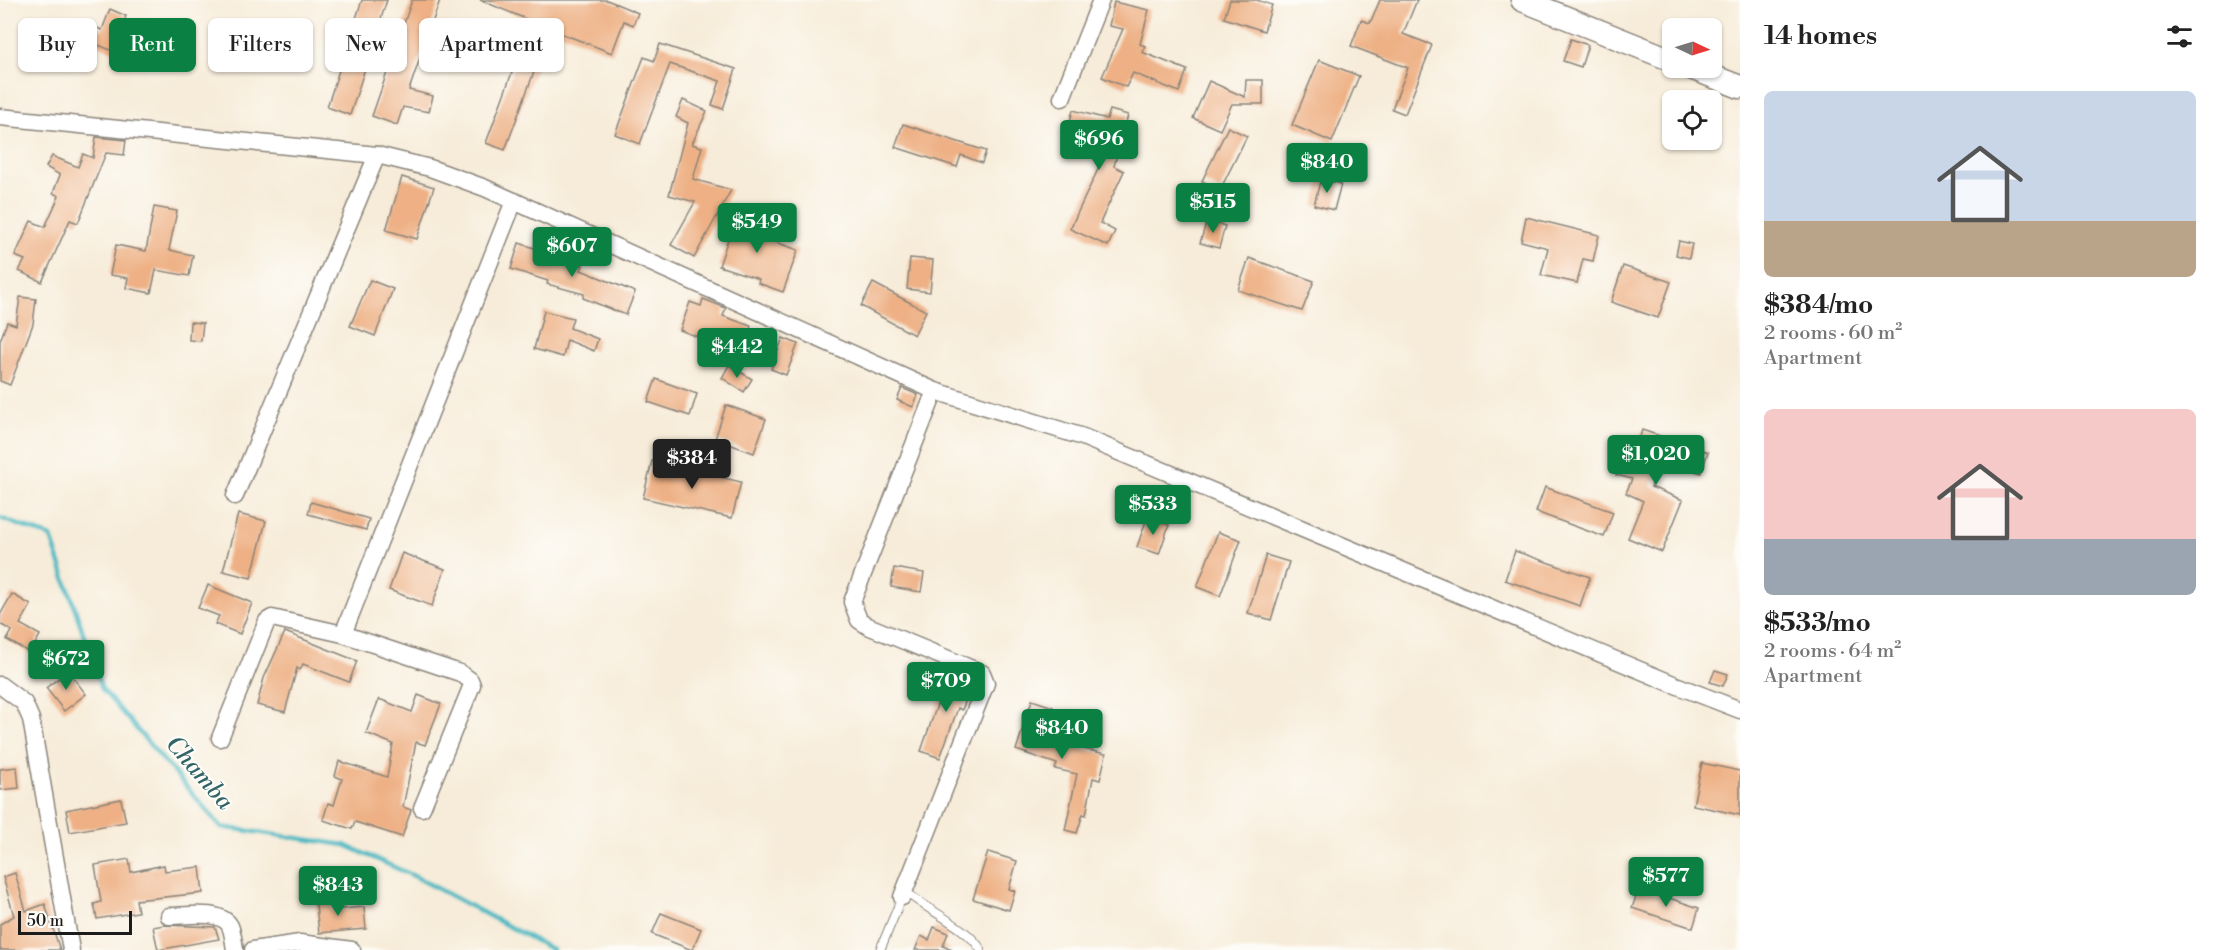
<!DOCTYPE html>
<html lang="en">
<head>
<meta charset="utf-8">
<style>
  body { margin:0; font-family:"Libre Bodoni",serif; background:#f2f2f2; color:#222; height:100vh; display:flex; flex-direction:column; font-size:22px; white-space:nowrap }
  * { box-sizing:border-box; margin:0 }
  p { font-size:20px; color:#767676 }
  .icon { flex:none; width:33px; height:33px; fill:none; stroke:currentColor; stroke-width:2; stroke-linecap:round; stroke-linejoin:round }
  .map { position:relative; flex:1; overflow:hidden }
  .panel { display:flex; flex-direction:column; background:#fff; width:480px }
  .panel>* { flex:none }
  .guide { position:absolute; left:18px; top:18px; width:570px; height:54px; display:flex; gap:12px }
  .needle { width:39px; rotate:94deg }
  .buttons { position:absolute; left:1662px; top:18px; display:grid; gap:12px }
  .buttons a { display:grid; place-items:center; width:60px; height:60px; border-radius:9px; background:#fff; box-shadow:0 2px 4px #0004; font-size:30px }
  .scale { position:absolute; left:18px; bottom:15px; width:114px; box-sizing:border-box; padding-left:6px; border:3px solid #1c1c1c; border-top:0; font-size:16px; line-height:21px; white-space:nowrap; color:#1c1c1c; -webkit-text-stroke:4px #fdfcf7; paint-order:stroke }
  .price { position:absolute; translate:-50% -51px; padding:0 14px; border-radius:6px; background:#0b8043; color:#fff; font-size:20px; line-height:39px; filter:drop-shadow(0 2px 3px #0008) }
  .price::after { content:''; position:absolute; left:50%; top:36px; width:18px; height:14px; margin-left:-9px; background:inherit; clip-path:polygon(0 0,100% 0,50% 100%) }
  .price.active { background:#222; color:#fff }
  ul { padding:0; list-style:none }
  li { display:grid; align-content:center; gap:12px; height:318px; padding:0 24px }
  li span { display:grid; place-items:center; height:186px; border-radius:9px; color:#555 }
  li>.icon { margin-inline-start:auto }
  span .icon { width:108px; height:108px; fill:#fffc; stroke-width:1 }
  li b { font-size:26px }
  h2 { display:flex; justify-content:space-between; align-items:center; height:72px; padding:0 24px; font-size:26px }
  .chip { padding:0 21px; border-radius:9px; background:#fff; box-shadow:0 2px 4px #0004; font-size:21px; line-height:54px }
  .chip.active { background:#0b8043; color:#fff }
  main { display:flex; flex:1; min-height:0 }
  .map>svg:first-child { display:block }
  .lines { fill:none; stroke-linecap:round; stroke-linejoin:round }
  .stream { stroke:#4bb9c3; stroke-width:4.5 }
  .building { fill:#eeb084 }
  .lane-casing { stroke:#8a847a; stroke-width:10 }
  .street-casing { stroke:#8a847a; stroke-width:19 }
  .secondary-casing { stroke:#8a847a; stroke-width:25 }
  .lane { stroke:#fff; stroke-width:8 }
  .street { stroke:#fff; stroke-width:16 }
  .secondary { stroke:#fff; stroke-width:22 }
  .labels { text-anchor:middle; dominant-baseline:central; stroke-width:4.5; stroke-linejoin:round; paint-order:stroke }
  .water-label { font-size:24px; font-style:italic; fill:#316367; stroke:#fdfcf7 }
</style>
</head>
<body>
<main>
<div class="map">
<svg width="1740" height="950" viewBox="0 0 1740 950">
  <rect width="100%" height="100%" fill="#fdfcf7"/>
  <filter id="ink" filterUnits="userSpaceOnUse"><feTurbulence type="fractalNoise" baseFrequency=".0167" numOctaves="2"/><feDisplacementMap in="SourceGraphic" scale="12" xChannelSelector="R" yChannelSelector="G"/><feConvolveMatrix kernelMatrix="1 2 1 2 8 2 1 2 1" color-interpolation-filters="sRGB"/></filter>
  <filter id="wash" filterUnits="userSpaceOnUse"><feTurbulence type="fractalNoise" baseFrequency=".008" numOctaves="4" result="noise"/><feDisplacementMap in="SourceGraphic" scale="24" xChannelSelector="R" yChannelSelector="G"/><feGaussianBlur stdDeviation="1.35" result="paint"/><feColorMatrix in="noise" values="0 0 0 0 0 0 0 0 0 0 0 0 0 0 0 0 0 1.4 0 .05"/><feComposite in="paint" operator="in"/></filter>
  <g filter="url(#wash)">
    <rect width="100%" height="100%" fill="#f7ecd9"/>
    <g class="lines">
      <polyline class="stream" points="0,518 51,537 102,689 221,827 345,845 416,877 553,950"/>
    </g>
    <g id="blocks">
      <g class="building">
        <polygon points="362,0 387,0 350,115 327,107"/>
        <polygon points="412,0 440,0 409,90 433,96 429,112 403,107 397,125 372,116"/>
        <polygon points="480,0 607,0 638,13 633,25 624,21 612,53 550,29 505,150 486,143 531,21"/>
        <polygon points="1230,0 1257,0 1272,5 1264,31 1224,18"/>
        <polygon points="1380,0 1417,0 1403,34 1432,45 1405,114 1392,109 1408,68 1351,46 1361,20 1370,23"/>
        <polygon points="1114,2 1149,10 1140,44 1145,46 1142,52 1187,70 1179,92 1133,73 1126,87 1102,77 1123,29 1109,26"/>
        <polygon points="110,9 126,16 124,22 151,33 139,62 89,41 95,27 102,30"/>
        <polygon points="1571,39 1588,45 1581,67 1563,61"/>
        <polygon points="660,44 736,69 723,109 712,105 720,81 670,64 640,144 615,134 644,57 654,61"/>
        <polygon points="1319,60 1359,76 1332,142 1292,125"/>
        <polygon points="1246,80 1263,80 1263,104 1232,104 1220,130 1193,118 1209,81 1245,97"/>
        <polygon points="683,100 707,111 692,144 702,147 693,179 731,190 694,258 671,245 695,202 669,195 688,123 676,117"/>
        <polygon points="1073,110 1107,119 1110,110 1128,115 1114,166 1124,171 1100,223 1115,231 1108,246 1070,229 1108,148 1066,136"/>
        <polygon points="903,124 986,151 982,163 961,155 957,167 895,147"/>
        <polygon points="1228,127 1247,136 1220,190 1202,181"/>
        <polygon points="96,137 126,140 124,155 106,153 78,223 70,220 42,282 19,271 25,260 15,256 31,221 45,227 59,196 53,193 60,175 46,167 52,156 78,167 83,154 93,158"/>
        <polygon points="402,177 434,187 417,239 386,230"/>
        <polygon points="1321,178 1341,184 1334,210 1314,205"/>
        <polygon points="154,207 177,211 169,250 193,255 189,276 156,270 151,293 126,288 128,278 110,275 116,245 146,251"/>
        <polygon points="737,212 763,221 758,236 798,250 783,292 758,283 759,279 719,266"/>
        <polygon points="1526,217 1599,235 1593,261 1583,259 1577,283 1541,275 1548,248 1521,241"/>
        <polygon points="1207,220 1225,226 1219,248 1200,243"/>
        <polygon points="1679,241 1692,244 1689,258 1676,255"/>
        <polygon points="519,243 547,252 546,255 583,265 581,270 635,292 626,315 583,298 584,294 547,284 548,281 511,269"/>
        <polygon points="910,258 933,260 930,292 907,289"/>
        <polygon points="1249,258 1314,281 1302,311 1238,290"/>
        <polygon points="1623,266 1671,282 1658,318 1611,302"/>
        <polygon points="370,280 393,289 375,336 350,326"/>
        <polygon points="873,283 926,311 914,335 861,306"/>
        <polygon points="20,297 36,299 33,324 10,385 0,381 0,341 7,322 16,325"/>
        <polygon points="703,299 726,308 723,316 751,326 741,354 680,330 690,302 701,306"/>
        <polygon points="544,311 573,318 570,328 598,339 594,351 567,340 563,357 534,349"/>
        <polygon points="190,322 203,323 201,341 189,340"/>
        <polygon points="783,338 798,344 786,375 771,369"/>
        <polygon points="729,365 752,379 744,392 722,378"/>
        <polygon points="656,379 697,394 690,416 648,402"/>
        <polygon points="902,388 918,395 913,407 897,400"/>
        <polygon points="726,405 766,419 754,453 715,439"/>
        <polygon points="1642,430 1708,452 1701,473 1662,460 1651,487 1683,500 1662,552 1628,538 1643,501 1626,493 1632,479 1616,475 1621,454 1634,457"/>
        <polygon points="652,461 741,482 732,518 643,498"/>
        <polygon points="1545,487 1613,512 1604,537 1536,512"/>
        <polygon points="311,502 369,519 366,530 308,514"/>
        <polygon points="238,514 266,521 251,578 223,571"/>
        <polygon points="1147,518 1169,525 1159,554 1137,547"/>
        <polygon points="1218,532 1241,540 1220,596 1197,587"/>
        <polygon points="1515,551 1590,577 1580,606 1505,580"/>
        <polygon points="402,553 445,569 432,606 389,590"/>
        <polygon points="1266,555 1289,562 1271,620 1248,613"/>
        <polygon points="894,568 924,573 921,592 891,587"/>
        <polygon points="208,585 252,603 240,634 215,624 219,616 198,608"/>
        <polygon points="12,594 31,605 20,624 40,635 30,653 7,640 12,631 0,624 0,615"/>
        <polygon points="285,632 357,661 349,682 303,664 300,670 297,668 285,712 257,705 264,678"/>
        <polygon points="1715,670 1728,674 1723,686 1710,682"/>
        <polygon points="68,671 86,694 64,711 46,688"/>
        <polygon points="949,671 973,681 962,710 958,708 940,758 921,751"/>
        <polygon points="418,695 441,704 425,745 416,742 403,807 411,810 402,837 355,822 352,829 323,820 328,803 334,805 342,779 335,776 339,761 387,777 393,744 366,733 379,699 412,712"/>
        <polygon points="1032,700 1053,707 1042,740 1106,754 1100,780 1093,778 1086,815 1083,814 1077,833 1065,830 1077,774 1055,769 1057,764 1016,750"/>
        <polygon points="1702,763 1740,771 1740,815 1693,805"/>
        <polygon points="17,767 19,788 0,790 0,769"/>
        <polygon points="121,799 126,822 70,832 66,810"/>
        <polygon points="988,852 1017,861 1009,889 1015,891 1009,910 973,899"/>
        <polygon points="129,859 131,872 164,865 165,871 200,867 203,893 136,900 138,912 97,919 94,904 101,902 95,865"/>
        <polygon points="15,873 26,911 45,904 60,950 0,950 0,924 14,916 3,877"/>
        <polygon points="1639,888 1699,908 1693,928 1632,908"/>
        <polygon points="331,895 332,910 364,907 366,929 319,933 315,896"/>
        <polygon points="661,913 701,929 692,950 652,934"/>
        <polygon points="164,925 215,927 219,939 158,950 153,927"/>
        <polygon points="934,927 948,933 943,946 952,950 915,950 921,936 929,940"/>
      </g>
    </g>
  </g>
  <g filter="url(#ink)">
    <use href="#blocks" fill-opacity="0" stroke="#8a847a" stroke-width="1.5"/>
    <g class="lines">
      <g class="lane-casing">
        <g id="lane">
          <path d="M 905,891 C 926,910 967,926 981,950"/>
          <polyline points="880,950 902,897"/>
        </g>
      </g>
      <g class="street-casing">
        <g id="street">
          <polyline points="1062,98 1101,0"/>
          <polyline points="0,117 377,155 430,168 485,188 935,391 1083,437 1673,684 1740,710"/>
          <polyline points="235,496 377,155"/>
          <polyline points="343,634 514,201"/>
          <polyline points="0,685 24,703 31,719 71,950"/>
          <polyline points="220,738 267,621 272,618 343,634 460,673 470,680 472,685 422,808"/>
          <polyline points="902,897 986,683 982,673 868,626 859,620 852,602 935,391"/>
          <path d="M 169,916 C 185,916 221,909 230,926 C 233,933 234,943 235,950"/>
          <polyline points="253,950 300,943 352,950"/>
        </g>
      </g>
      <g class="secondary-casing">
        <g id="secondary">
          <polyline points="1522,0 1672,60"/>
          <polyline points="1691,68 1740,87"/>
        </g>
      </g>
      <use href="#lane" class="lane"/>
      <use href="#street" class="street"/>
      <use href="#secondary" class="secondary"/>
    </g>
  </g>
  <g class="labels">
    <g class="water-label">
      <text transform="translate(199 773) rotate(49)">Chamba</text>
    </g>
  </g>
</svg>
<div class="buttons">
<a><svg class="needle" viewBox="-14 -14 28 28"><path d="M0-13l5 13h-10z" fill="#e53935"/><path d="M0 13l5-13h-10z" fill="#767676"/></svg></a>
<a><svg class="icon" aria-label="locate" viewBox="0 0 24 24"><circle cx="12" cy="12" r="6"/><path d="M12 2v4M12 18v4M2 12h4M18 12h4"/></svg></a>
</div>
<div class="scale">50 m</div>
<b class="price" style="left:1099px;top:171px">$696</b>
<b class="price" style="left:1327px;top:194px">$840</b>
<b class="price" style="left:1213px;top:234px">$515</b>
<b class="price" style="left:757px;top:254px">$549</b>
<b class="price" style="left:572px;top:278px">$607</b>
<b class="price" style="left:737px;top:379px">$442</b>
<b class="price" style="left:1656px;top:486px">$1,020</b>
<b class="price active" style="left:692px;top:490px">$384</b>
<b class="price" style="left:1153px;top:536px">$533</b>
<b class="price" style="left:66px;top:691px">$672</b>
<b class="price" style="left:946px;top:713px">$709</b>
<b class="price" style="left:1062px;top:760px">$840</b>
<b class="price" style="left:1666px;top:908px">$577</b>
<b class="price" style="left:338px;top:917px">$843</b>
<div class="guide">
<a class="chip">Buy</a>
<a class="chip active">Rent</a>
<a class="chip">Filters</a>
<a class="chip">New</a>
<a class="chip">Apartment</a>
</div>
</div>
<section class="panel">
<h2>14 homes<svg class="icon" aria-label="filters" viewBox="0 0 24 24"><path d="M4 7h16M4 17h16"/><circle cx="9" cy="7" r="2"/><circle cx="15" cy="17" r="2"/></svg></h2>
<ul>
<li><span style="background:linear-gradient(#c9d6e8 70%,#b9a48a 0)"><svg class="icon" aria-label="home" viewBox="0 0 24 24"><path d="M3 11l9-7 9 7M6 9v11h12V9"/></svg></span><div><b>$384/mo</b><p>2 rooms · 60 m²</p><p>Apartment</p></div></li>
<li><span style="background:linear-gradient(#f6c9c9 70%,#9aa5b1 0)"><svg class="icon" aria-label="home" viewBox="0 0 24 24"><path d="M3 11l9-7 9 7M6 9v11h12V9"/></svg></span><div><b>$533/mo</b><p>2 rooms · 64 m²</p><p>Apartment</p></div></li>
</ul>
</section>
</main>
</body>
</html>
